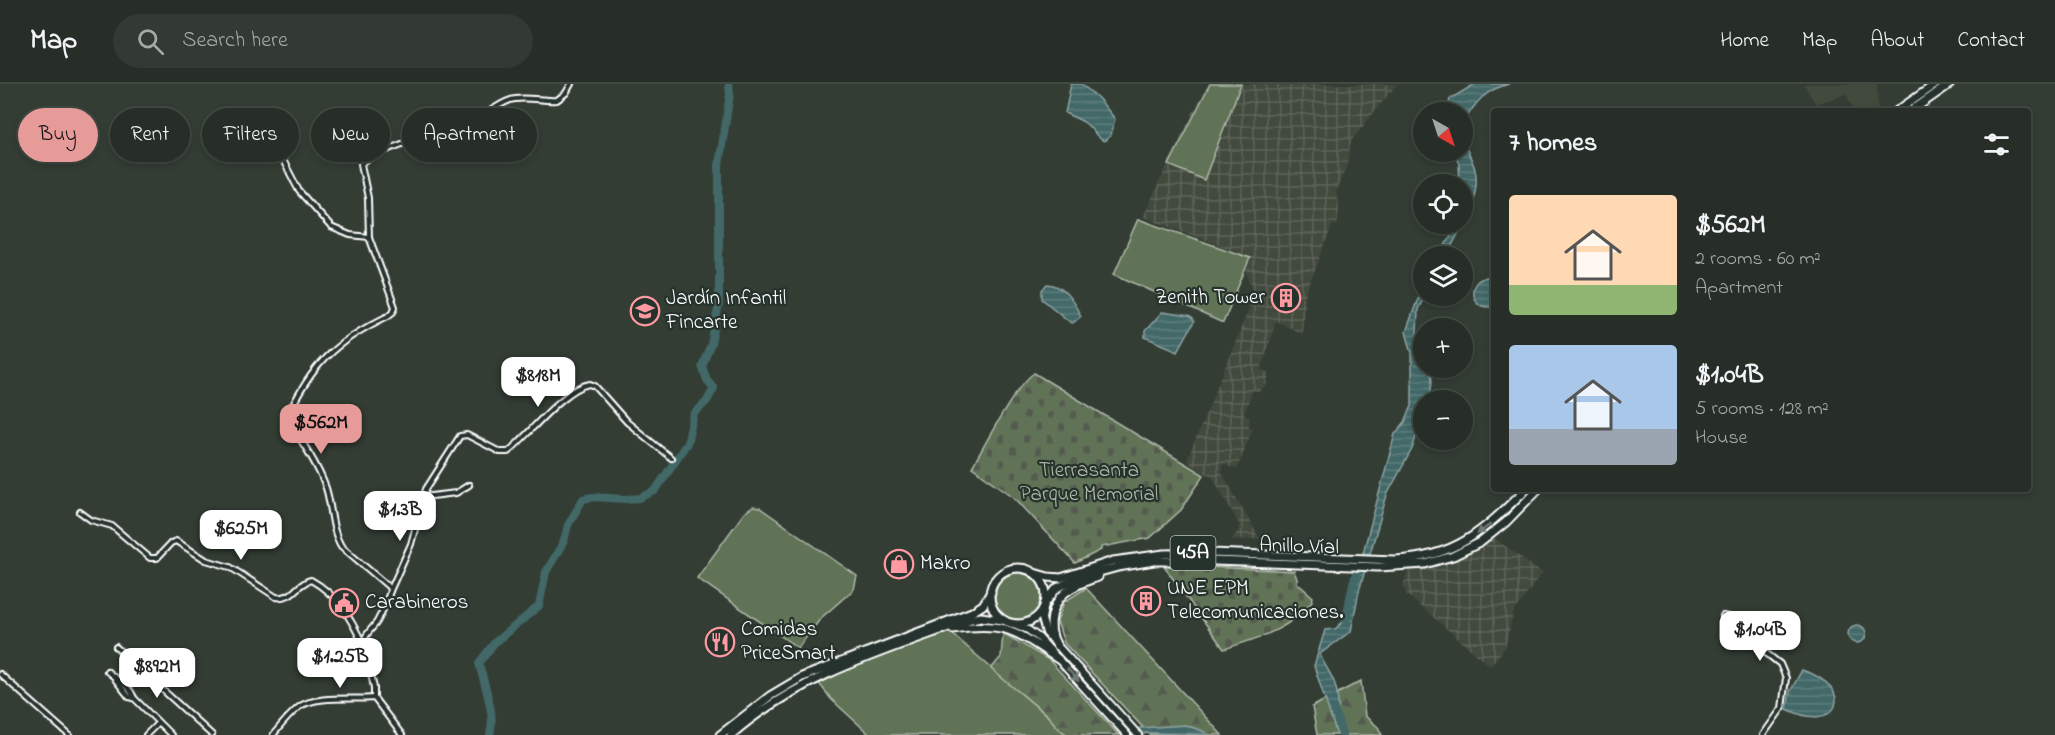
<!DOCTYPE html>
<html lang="en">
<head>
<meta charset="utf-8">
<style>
  body { margin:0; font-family:"Indie Flower",sans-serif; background:#323a33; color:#f1f3f6; height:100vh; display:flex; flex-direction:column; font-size:22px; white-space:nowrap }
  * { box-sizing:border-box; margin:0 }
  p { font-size:20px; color:#a4a8a7 }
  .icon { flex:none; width:33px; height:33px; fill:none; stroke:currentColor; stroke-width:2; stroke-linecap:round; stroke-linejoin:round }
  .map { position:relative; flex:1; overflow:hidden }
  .side { position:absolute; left:1491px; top:24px; width:540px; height:384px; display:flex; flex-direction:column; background:#262e27; border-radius:6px; box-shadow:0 3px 9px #0003,0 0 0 2px #424a44 }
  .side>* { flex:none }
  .guide { position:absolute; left:18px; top:24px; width:570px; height:54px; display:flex; gap:12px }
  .needle { width:39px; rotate:141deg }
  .tools { position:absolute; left:1413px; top:18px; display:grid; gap:12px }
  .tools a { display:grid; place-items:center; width:60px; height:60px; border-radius:50%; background:#262e27; box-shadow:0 3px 9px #0003,0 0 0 2px #424a44; font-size:30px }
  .price { position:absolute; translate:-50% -51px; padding:0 14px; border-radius:12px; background:#fff; color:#222; font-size:20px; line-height:39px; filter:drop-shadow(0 2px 3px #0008) }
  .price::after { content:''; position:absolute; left:50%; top:36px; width:18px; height:14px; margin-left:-9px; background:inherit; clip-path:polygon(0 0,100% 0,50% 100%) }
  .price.selected { background:#e69b98; color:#111 }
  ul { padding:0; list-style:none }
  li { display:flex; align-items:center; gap:18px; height:150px; padding:0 18px }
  li span { display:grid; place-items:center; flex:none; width:168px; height:120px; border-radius:6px; color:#555 }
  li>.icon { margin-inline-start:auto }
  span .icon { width:72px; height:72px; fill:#fffc; stroke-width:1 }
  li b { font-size:26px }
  h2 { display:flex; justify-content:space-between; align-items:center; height:72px; padding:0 18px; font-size:26px }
  .chip { padding:0 21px; border-radius:27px; background:#262e27; box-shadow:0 3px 9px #0003,0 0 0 2px #424a44; font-size:21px; line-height:54px }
  .chip.selected { background:#e69b98; color:#111 }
  header { display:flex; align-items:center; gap:36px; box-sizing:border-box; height:84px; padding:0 30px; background:#262e27; border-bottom:2px solid #424a44 }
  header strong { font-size:28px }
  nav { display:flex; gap:33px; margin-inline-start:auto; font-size:21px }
  .search { width:420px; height:54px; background:#323a33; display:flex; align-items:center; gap:15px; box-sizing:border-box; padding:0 21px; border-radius:33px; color:#a4a8a7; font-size:22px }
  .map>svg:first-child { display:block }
  .built { fill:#43493d }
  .industrial { fill:url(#industrial-grid) }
  .grass { fill:#607356; stroke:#b0b9aa; stroke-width:1.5 }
  .forest { fill:url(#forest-firs); stroke:#b0b9aa; stroke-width:1.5 }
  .cemetery { fill:url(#cemetery-stones); stroke:#b0b9aa; stroke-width:1.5 }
  .water { fill:url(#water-rules); stroke:#8ea4a4; stroke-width:1.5 }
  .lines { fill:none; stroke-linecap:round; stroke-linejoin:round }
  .river { stroke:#436867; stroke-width:8 }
  .street-casing { stroke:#fff; stroke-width:8 }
  .primary-casing { stroke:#fff; stroke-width:10 }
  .highway-casing { stroke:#fff; stroke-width:11 }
  .street { stroke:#26332d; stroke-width:4 }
  .primary { stroke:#26332d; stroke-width:6 }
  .highway { stroke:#26332d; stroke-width:7 }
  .oneway { fill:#727a76 }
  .labels { text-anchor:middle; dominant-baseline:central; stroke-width:4.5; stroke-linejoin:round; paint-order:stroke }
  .shield { fill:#26332d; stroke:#bec2c0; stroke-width:1.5 }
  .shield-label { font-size:20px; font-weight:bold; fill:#fff }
  .poi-label { font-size:21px; fill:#fff; stroke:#26332d; text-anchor:start }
  .park-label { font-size:21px; fill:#b0b9aa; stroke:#26332d }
  .street-label { font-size:21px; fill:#fff; stroke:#26332d }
</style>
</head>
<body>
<header>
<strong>Map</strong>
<div class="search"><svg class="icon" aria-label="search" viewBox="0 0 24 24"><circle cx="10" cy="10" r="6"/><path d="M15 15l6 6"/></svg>Search here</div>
<nav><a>Home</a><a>Map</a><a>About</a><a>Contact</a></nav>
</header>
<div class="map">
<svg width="2055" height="651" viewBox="0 0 2055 651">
  <defs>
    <pattern id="industrial-grid" width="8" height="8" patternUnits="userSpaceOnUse" patternTransform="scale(1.5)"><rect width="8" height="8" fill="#43493d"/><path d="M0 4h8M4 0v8" fill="none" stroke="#5f645a"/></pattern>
    <pattern id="forest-firs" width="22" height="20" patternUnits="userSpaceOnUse" patternTransform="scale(1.5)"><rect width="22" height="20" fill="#607356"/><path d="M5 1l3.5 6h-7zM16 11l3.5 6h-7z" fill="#545c50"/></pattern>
    <pattern id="cemetery-stones" width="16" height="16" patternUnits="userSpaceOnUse" patternTransform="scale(1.5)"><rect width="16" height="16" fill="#607356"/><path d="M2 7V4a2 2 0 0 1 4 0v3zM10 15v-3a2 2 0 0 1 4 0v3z" fill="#545c50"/></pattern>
    <pattern id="water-rules" width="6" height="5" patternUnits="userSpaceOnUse" patternTransform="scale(1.5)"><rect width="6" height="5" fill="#436867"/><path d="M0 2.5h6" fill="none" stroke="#5f7f7e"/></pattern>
  </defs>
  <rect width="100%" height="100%" fill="#333d34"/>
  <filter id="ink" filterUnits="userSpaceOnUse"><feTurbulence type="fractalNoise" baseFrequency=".0167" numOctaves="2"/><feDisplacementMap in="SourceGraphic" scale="12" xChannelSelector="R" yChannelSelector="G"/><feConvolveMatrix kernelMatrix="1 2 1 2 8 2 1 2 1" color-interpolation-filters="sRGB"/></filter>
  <g filter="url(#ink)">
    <polygon class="built" points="1803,0 1877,0 1878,27 1854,27 1846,10 1816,20"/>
    <g class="industrial">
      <polygon points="1208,0 1397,0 1351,57 1347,82 1336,107 1339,125 1337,142 1333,140 1305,212 1302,250 1276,237 1261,286 1270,289 1265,304 1262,304 1260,308 1253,306 1244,330 1250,333 1249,343 1253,344 1237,385 1223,380 1221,387 1260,455 1231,456 1238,447 1239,440 1212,392 1198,386 1187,376 1255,210 1246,188 1251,173 1143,133 1181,52"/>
      <polygon points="1492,452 1542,489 1514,528 1505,564 1490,582 1407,511 1403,501 1408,485 1440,482 1465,470"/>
    </g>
    <g class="grass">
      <polygon points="1210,0 1241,0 1204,96 1169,81"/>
      <polygon points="1138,135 1250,174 1223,239 1114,190"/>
      <polygon points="753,423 760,424 857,492 854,505 821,534 798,564 697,494 744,429"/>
      <circle cx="1018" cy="512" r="23"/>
      <path d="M 945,543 C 977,573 1011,600 1044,629 C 1053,636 1058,645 1068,651 L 866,651 L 868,649 L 831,615 L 815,594 Z"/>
    </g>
    <g class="forest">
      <polygon points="1086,504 1222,651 1150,651 1064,559 1057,537 1064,518"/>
      <polygon points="1003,549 1049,576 1119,651 1068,651 1059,645 1047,631 991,585 1001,573"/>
      <polygon points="1361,597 1365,632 1378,643 1382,651 1317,651 1312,623"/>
    </g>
    <g class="cemetery">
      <path d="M 1034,289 L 1204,391 L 1181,426 L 1150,454 L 1101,463 L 1101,466 L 1075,479 L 1014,413 L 972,383 C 985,361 1015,302 1034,289 Z"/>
      <path d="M 1163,481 L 1294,487 L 1297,495 L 1297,499 L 1313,513 L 1312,517 C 1290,546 1258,554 1224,565 Z"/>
    </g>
    <g class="water">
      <path d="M 1071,0 L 1081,0 L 1098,14 L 1115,35 L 1110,52 L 1104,57 C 1096,53 1093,45 1085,39 C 1079,35 1072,33 1065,29 Z"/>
      <path d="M 1475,0 L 1509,0 C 1485,6 1475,18 1463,40 L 1462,28 L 1447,28 L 1450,15 Z"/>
      <path d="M 1463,56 C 1466,66 1473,76 1475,86 C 1482,112 1458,150 1446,172 L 1439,172 L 1451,151 L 1455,140 L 1462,140 L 1462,100 L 1460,100 L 1459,80 L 1454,68 L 1462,68 Z"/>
      <path d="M 1487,193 L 1494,194 L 1494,222 C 1471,229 1464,197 1487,193 Z"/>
      <path d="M 1047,200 C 1064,200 1074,219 1081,232 L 1073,239 L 1070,238 L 1042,215 L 1042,206 Z"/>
      <path d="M 1423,200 L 1424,212 L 1425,212 L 1418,225 L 1417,249 L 1423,265 L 1424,284 L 1430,284 L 1432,296 L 1430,316 L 1424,316 L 1423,332 L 1412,365 L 1387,411 L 1359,507 L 1351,547 L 1320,570 C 1324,582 1333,591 1336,604 C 1340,619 1337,635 1341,651 L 1337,651 L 1314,582 L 1325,546 L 1335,545 L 1345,536 L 1395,350 L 1405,338 L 1412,322 L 1412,269 L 1406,248 Z"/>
      <polygon points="1162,228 1189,232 1193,235 1194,238 1178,267 1145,253 1145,247"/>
      <circle cx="1857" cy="550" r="9"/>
      <path d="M 1802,586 C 1858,604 1839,651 1787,625 L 1790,608 Z"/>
      <polygon points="1185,641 1203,647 1208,651 1146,649 1143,651 1130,651 1140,644"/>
    </g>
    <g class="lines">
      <g class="river">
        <polyline points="1346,534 1353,499 1361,476"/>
        <polyline points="1335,627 1342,651"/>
        <path d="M 490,651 C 496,629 484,601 479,579 L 495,558 L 539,522 L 546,488 L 564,457 L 568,441 L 583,415 L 592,413 L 626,415 L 640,414 L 655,407 L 687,359 L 694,330 L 707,317 L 714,304 L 707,296 L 702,282 L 711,260 L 719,220 L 719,81 L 730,10 L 729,0"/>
      </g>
      <g class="street-casing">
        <g id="street">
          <polyline points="269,59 283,76 299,107 331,143 350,151 369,153"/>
          <polyline points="424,413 456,409 469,401"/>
          <path d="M 80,428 L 91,436 L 112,442 L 150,474 L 157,474 L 171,459 L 176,457 L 206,476 L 230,483 L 276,513 C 295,515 295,500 311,496 C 338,511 351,535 364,562"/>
          <path d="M 390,507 L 411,460 L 426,405 L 460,352 L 467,351 L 500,368 L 508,368 C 529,351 564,304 590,300 L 595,302 L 627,338 L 671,374"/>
          <polyline points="1723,532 1740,536 1761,565 1780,580 1786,594 1782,624 1763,651"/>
          <polyline points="116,563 212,651"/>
          <path d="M 107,587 C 116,596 129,600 134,614 L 171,651"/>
          <polyline points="0,590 69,651"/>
          <polyline points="115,595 129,613 134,614"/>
          <path d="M 374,614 L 374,604 L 364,557 C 366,548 374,544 378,536 C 383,526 387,517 390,507 L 389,503 L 341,462 C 331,445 332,423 326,404 C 317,380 301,355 286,335 C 312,280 334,258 388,232 L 393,228 L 395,223 L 369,153 L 368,114 L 361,80 C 373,67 455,42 477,34 C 490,29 503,16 515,15 C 529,13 543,17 557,16 L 566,9 L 571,0"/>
          <polyline points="146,651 158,639"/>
          <path d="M 273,651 C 281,641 289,631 299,623 C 316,611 353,616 374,614 L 402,651"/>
        </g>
      </g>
      <g class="primary-casing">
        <g id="primary">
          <polyline points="1044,524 1042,535 1046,549 1138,651"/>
          <polyline points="1014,540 1028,546 1039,554 1127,651"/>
        </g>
      </g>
      <g class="highway-casing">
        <g id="highway">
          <polyline points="1897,27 1936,0"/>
          <polyline points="1911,27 1950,0"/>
          <circle cx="1018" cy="512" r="28"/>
          <path d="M 1034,489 L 1048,493 L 1061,494 L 1113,477 L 1164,470 L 1210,469 L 1395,476 C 1458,473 1484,446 1526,405"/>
          <polyline points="1045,519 1057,504 1078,494 1118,483 1154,477 1214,477 1379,483 1425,480 1453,472 1481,458 1506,438 1538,405"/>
          <path d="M 953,545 C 1007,537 1015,547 1058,575"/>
          <path d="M 1057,562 C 1045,542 1052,515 1072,504 C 1080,499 1089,496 1098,493"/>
          <polyline points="720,651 770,612 802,593 972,528 983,521 991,508"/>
          <path d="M 731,651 C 799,591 888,566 971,535 L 981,533 L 1003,536"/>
        </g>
      </g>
      <use href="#street" class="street"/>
      <use href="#primary" class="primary"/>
      <use href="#highway" class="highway"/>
    </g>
    <defs><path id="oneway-solid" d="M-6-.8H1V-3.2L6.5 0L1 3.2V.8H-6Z" transform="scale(1.5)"/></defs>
    <g class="oneway">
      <use href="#oneway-solid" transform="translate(1484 445) rotate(143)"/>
      <use href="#oneway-solid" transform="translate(1073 591) rotate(47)"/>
    </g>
  </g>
  <defs>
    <g id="building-ring" transform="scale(1.5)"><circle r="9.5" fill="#26332d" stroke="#ff9aa2" stroke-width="1.5"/><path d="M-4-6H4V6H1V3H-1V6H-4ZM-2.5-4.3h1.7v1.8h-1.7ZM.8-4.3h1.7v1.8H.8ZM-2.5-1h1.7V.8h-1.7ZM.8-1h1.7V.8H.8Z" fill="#ff9aa2"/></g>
    <g id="school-ring" transform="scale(1.5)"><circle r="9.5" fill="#26332d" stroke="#ff9aa2" stroke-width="1.5"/><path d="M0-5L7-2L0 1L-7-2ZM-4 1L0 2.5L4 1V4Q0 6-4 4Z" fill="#ff9aa2"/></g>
    <g id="shop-ring" transform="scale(1.5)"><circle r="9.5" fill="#26332d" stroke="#ff9aa2" stroke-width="1.5"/><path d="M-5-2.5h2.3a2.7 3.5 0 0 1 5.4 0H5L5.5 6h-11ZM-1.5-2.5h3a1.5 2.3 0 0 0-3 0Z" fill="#ff9aa2"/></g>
    <g id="civic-ring" transform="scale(1.5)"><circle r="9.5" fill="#26332d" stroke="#ff9aa2" stroke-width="1.5"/><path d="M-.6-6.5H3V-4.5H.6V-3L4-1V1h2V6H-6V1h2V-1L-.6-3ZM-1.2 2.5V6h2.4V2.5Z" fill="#ff9aa2"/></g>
    <g id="restaurant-ring" transform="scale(1.5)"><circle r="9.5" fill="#26332d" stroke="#ff9aa2" stroke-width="1.5"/><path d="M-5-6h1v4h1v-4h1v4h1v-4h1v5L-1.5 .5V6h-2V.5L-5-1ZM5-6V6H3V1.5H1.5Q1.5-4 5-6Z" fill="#ff9aa2"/></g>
  </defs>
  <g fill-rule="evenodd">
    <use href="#building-ring" x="1286" y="214"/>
    <use href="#school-ring" x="645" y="227"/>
    <use href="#shop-ring" x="899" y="480"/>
    <use href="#building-ring" x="1146" y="517"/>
    <use href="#civic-ring" x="344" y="519"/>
    <use href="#restaurant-ring" x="720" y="558"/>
  </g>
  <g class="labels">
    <rect class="shield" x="1170.5" y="452" width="45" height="34" rx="4.5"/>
    <g class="shield-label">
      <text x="1193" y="469">45A</text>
    </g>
    <g class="poi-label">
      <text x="1265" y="214" text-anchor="end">Zenith Tower</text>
      <text x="666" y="215">Jardín Infantil<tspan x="666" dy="24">Fincarte</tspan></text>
      <text x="920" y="480">Makro</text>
      <text x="1167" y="505">UNE EPM<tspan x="1167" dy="24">Telecomunicaciones.</tspan></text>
      <text x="365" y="519">Carabineros</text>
      <text x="741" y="546">Comidas<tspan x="741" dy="24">PriceSmart</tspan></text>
    </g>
    <g class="park-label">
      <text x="1089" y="387">Tierrasanta<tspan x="1089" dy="24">Parque Memorial</tspan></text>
    </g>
    <g class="street-label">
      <text transform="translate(1299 463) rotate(2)">Anillo Víal</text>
    </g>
  </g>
</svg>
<div class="tools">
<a><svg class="needle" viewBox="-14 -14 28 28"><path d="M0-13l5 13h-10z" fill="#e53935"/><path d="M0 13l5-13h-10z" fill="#a4a8a7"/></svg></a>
<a><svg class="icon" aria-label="locate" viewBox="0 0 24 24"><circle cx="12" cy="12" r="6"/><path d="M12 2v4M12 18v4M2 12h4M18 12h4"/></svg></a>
<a><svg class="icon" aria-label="layers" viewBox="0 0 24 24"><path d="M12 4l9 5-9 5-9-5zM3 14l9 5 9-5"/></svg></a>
<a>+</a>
<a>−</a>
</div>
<b class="price" style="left:538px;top:324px">$818M</b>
<b class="price selected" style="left:321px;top:371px">$562M</b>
<b class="price" style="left:400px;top:458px">$1.3B</b>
<b class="price" style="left:241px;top:477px">$625M</b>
<b class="price" style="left:1760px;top:578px">$1.04B</b>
<b class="price" style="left:340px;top:605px">$1.25B</b>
<b class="price" style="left:157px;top:615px">$892M</b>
<div class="guide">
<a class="chip selected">Buy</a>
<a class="chip">Rent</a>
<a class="chip">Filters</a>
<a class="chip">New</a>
<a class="chip">Apartment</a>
</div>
<section class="side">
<h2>7 homes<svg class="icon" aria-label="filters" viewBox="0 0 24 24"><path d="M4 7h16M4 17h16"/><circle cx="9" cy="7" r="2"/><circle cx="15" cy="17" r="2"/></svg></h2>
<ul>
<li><span style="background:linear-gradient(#ffd9b3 75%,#8fb573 0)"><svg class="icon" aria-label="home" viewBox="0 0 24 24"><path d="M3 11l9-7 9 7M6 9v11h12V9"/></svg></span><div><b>$562M</b><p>2 rooms · 60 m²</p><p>Apartment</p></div></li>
<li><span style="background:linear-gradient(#a9c7e8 70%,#9aa5b1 0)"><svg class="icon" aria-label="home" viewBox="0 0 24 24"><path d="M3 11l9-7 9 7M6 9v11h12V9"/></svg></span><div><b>$1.04B</b><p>5 rooms · 128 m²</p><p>House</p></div></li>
</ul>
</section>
</div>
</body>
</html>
